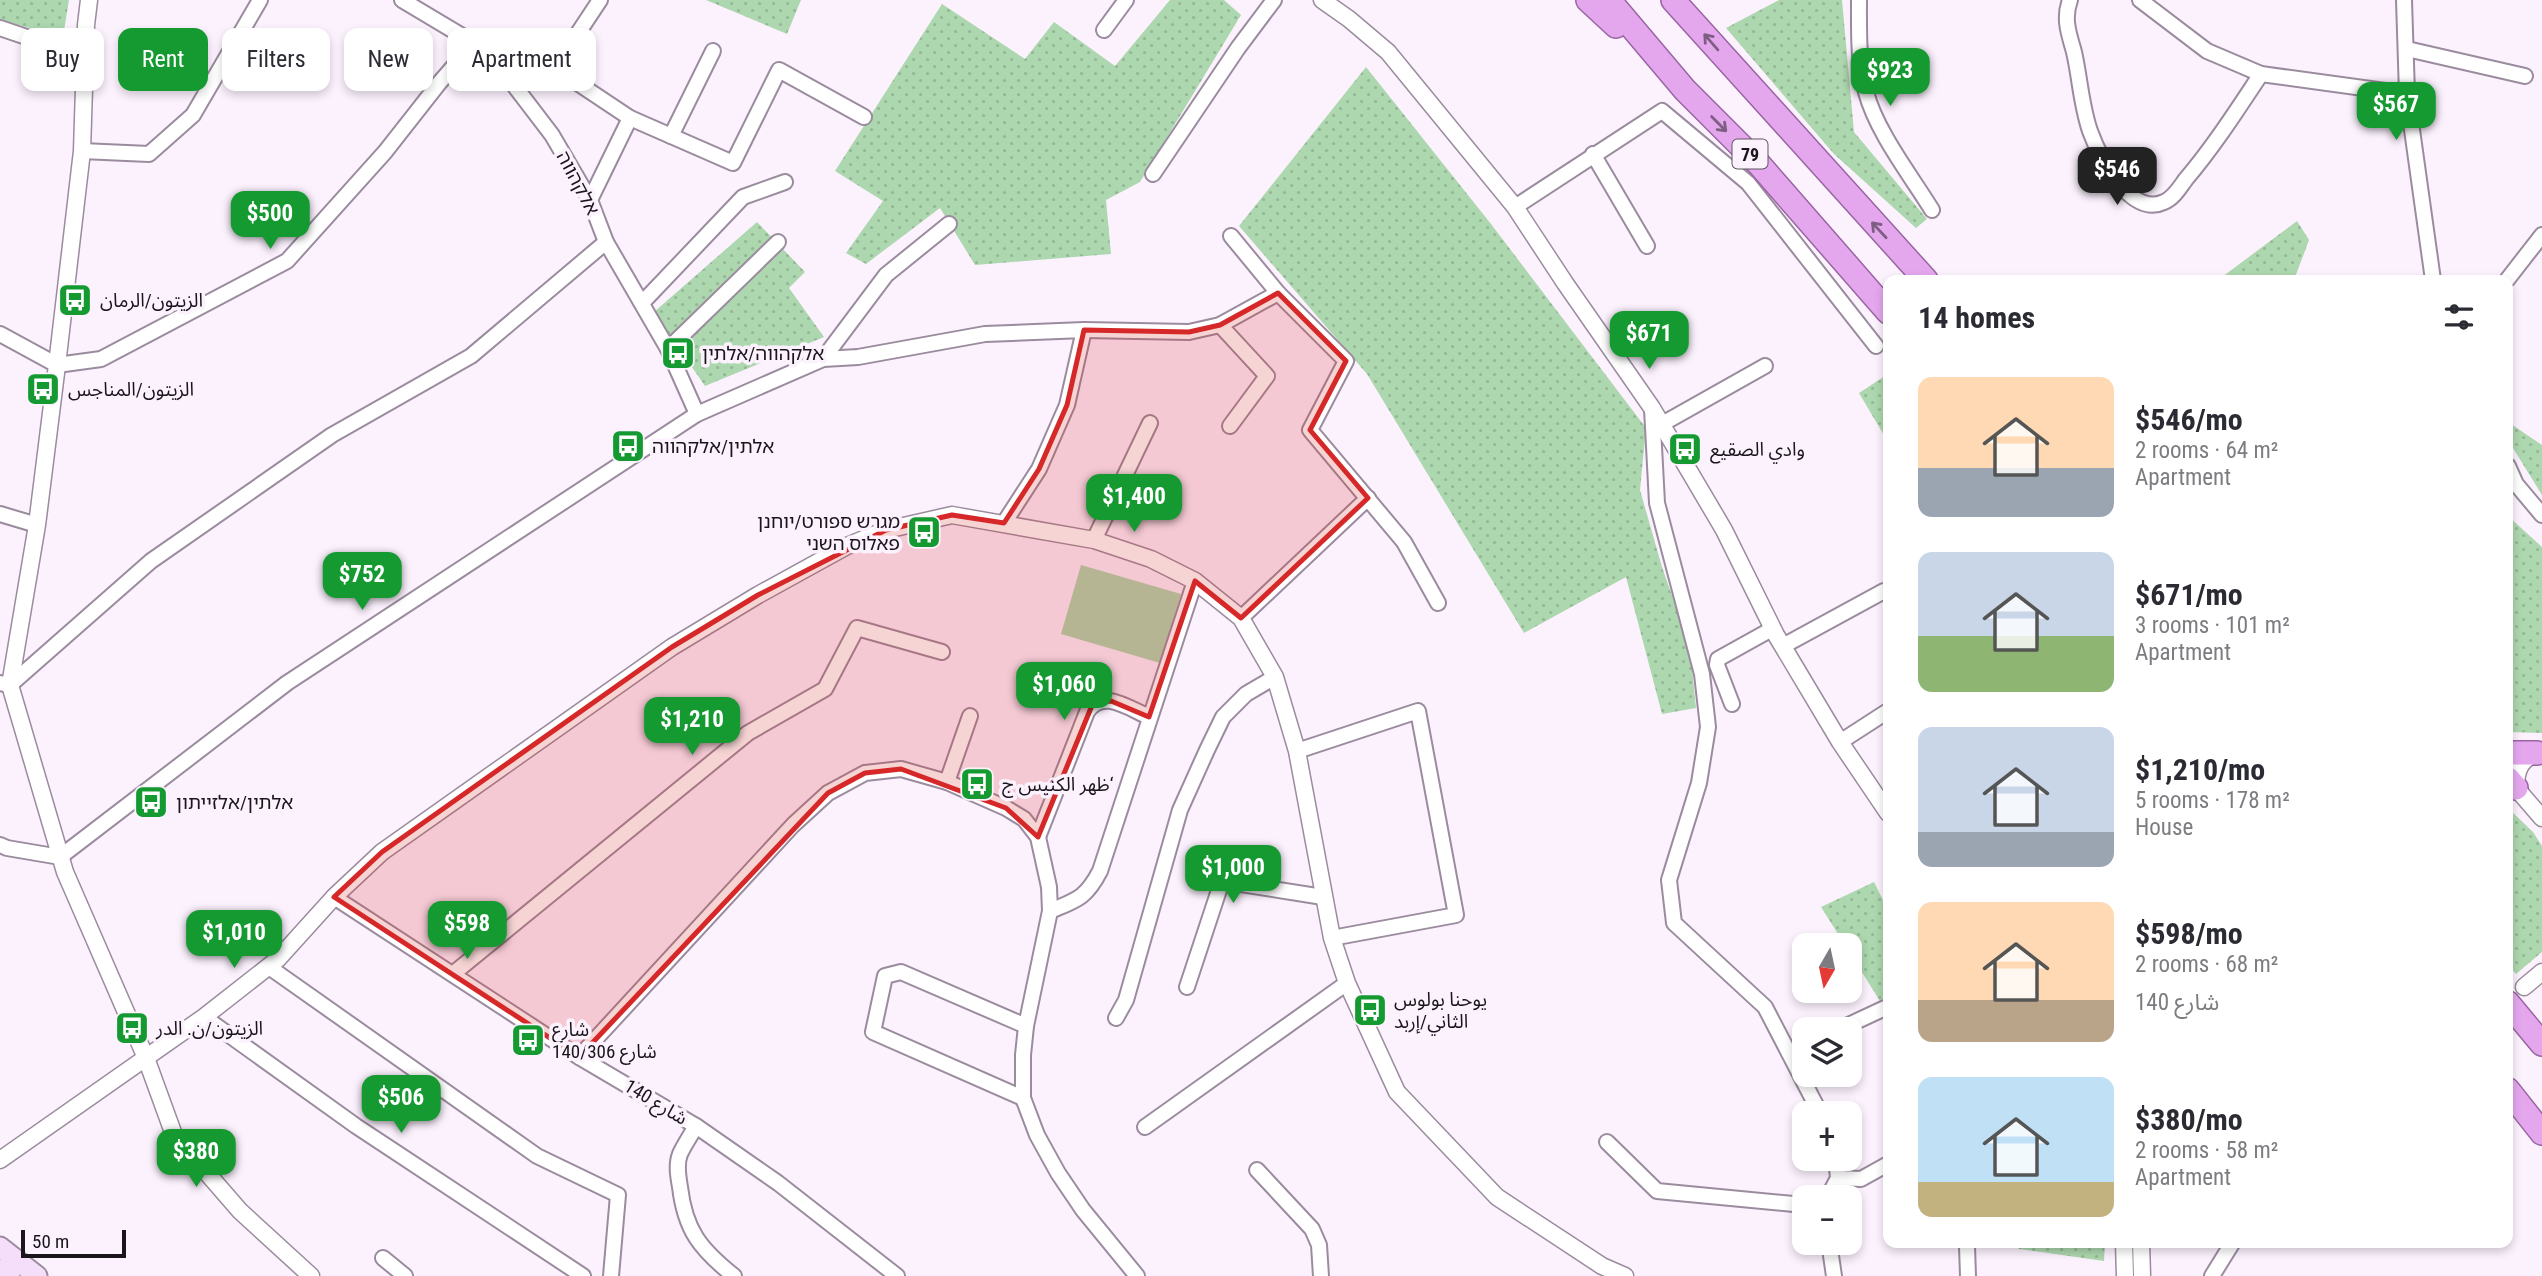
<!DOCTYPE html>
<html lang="en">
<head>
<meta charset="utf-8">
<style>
  body { margin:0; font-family:"Roboto Condensed","Noto Sans Arabic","Noto Sans Hebrew",sans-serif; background:#f7f7f7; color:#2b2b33; height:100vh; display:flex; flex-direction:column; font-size:26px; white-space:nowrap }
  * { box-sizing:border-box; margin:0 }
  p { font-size:23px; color:#7c7c81 }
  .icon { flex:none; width:38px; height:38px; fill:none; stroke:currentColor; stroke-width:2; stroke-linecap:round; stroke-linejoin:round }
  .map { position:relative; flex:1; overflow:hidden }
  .details { position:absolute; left:1883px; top:275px; width:630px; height:973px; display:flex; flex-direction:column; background:#fff; border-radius:14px; box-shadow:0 4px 10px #0003 }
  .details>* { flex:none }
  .banner { position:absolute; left:21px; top:28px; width:665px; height:63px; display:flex; gap:14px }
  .needle { width:46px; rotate:189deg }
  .fabs { position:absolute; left:1792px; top:933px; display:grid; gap:14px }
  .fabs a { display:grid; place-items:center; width:70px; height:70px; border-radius:14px; background:#fff; box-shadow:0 4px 10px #0003; font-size:35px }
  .scale { position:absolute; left:21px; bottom:18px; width:105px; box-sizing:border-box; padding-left:7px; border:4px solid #1a141b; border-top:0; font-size:19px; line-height:24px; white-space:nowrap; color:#1a141b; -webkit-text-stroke:5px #fcf2fe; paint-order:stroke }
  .price { position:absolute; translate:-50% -60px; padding:0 16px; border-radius:14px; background:#149a31; color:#fff; font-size:23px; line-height:46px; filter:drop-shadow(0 2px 4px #0008) }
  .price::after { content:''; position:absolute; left:50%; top:42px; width:21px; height:16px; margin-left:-10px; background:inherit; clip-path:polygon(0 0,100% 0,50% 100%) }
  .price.selected { background:#222; color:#fff }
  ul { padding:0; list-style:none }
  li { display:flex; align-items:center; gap:21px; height:175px; padding:0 35px }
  li span { display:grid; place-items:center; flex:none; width:196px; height:140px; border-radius:14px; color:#555 }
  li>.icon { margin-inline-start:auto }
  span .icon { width:84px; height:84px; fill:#fffc; stroke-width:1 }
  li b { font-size:30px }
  h2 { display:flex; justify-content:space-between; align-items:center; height:84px; padding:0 35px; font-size:30px }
  .pill { padding:0 24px; border-radius:14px; background:#fff; box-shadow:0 4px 10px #0003; font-size:24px; line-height:63px }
  .pill.selected { background:#149a31; color:#fff }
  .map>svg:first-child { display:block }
  .green { fill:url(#green-dots) }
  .pitch { fill:#add7ae }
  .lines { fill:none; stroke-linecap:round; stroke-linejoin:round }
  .minor-casing { stroke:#9b8b9e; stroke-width:18 }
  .tertiary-casing { stroke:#9b8b9e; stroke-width:19 }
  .secondary-casing { stroke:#9b8b9e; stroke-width:23 }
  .trunk-casing { stroke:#9965a2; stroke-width:26 }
  .minor { stroke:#fff; stroke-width:14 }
  .tertiary { stroke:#fff; stroke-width:16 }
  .secondary { stroke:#f5def9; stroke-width:19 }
  .trunk { stroke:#e4a7ee; stroke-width:23 }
  .oneway { stroke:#7f5e84 }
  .marked { fill:#d62828; fill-opacity:0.2; stroke:#d62828; stroke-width:5; stroke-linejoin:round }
  .labels { text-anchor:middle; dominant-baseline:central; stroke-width:7; stroke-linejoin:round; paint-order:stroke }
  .shield { fill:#fcf2fe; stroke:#5e575f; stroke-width:2 }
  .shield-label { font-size:18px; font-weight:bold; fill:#1a141b }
  .street-label { font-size:19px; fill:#1a141b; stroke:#fcf2fe }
  .poi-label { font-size:19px; fill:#1a141b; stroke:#fcf2fe; text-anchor:start }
</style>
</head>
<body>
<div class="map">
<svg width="2542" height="1276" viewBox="0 0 2542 1276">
  <defs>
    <pattern id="green-dots" width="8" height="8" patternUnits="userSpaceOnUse" patternTransform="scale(1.75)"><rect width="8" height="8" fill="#add7ae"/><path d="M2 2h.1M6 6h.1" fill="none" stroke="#94b895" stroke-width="1.8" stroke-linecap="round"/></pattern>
  </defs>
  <rect width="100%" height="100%" fill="#fcf2fe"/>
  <g class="green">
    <polygon points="0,0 69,0 63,37 0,20"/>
    <polygon points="706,0 801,0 787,34"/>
    <polygon points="1170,0 1224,0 1241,15 1140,182 1106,200 1111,254 975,265 940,208 866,264 846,253 883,201 835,171 942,4 1025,59 1054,22 1115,66"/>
    <polygon points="1779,0 1842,0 1854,132 1927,219 1916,228 1834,154 1726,28"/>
    <polygon points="1366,67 1491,224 1646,428 1640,490 1662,567 1690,647 1696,708 1662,714 1626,577 1524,633 1367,374 1239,226"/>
    <polygon points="2297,221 2309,240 2294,280 2218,280"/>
    <polygon points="757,222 805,272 789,288 824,337 705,386 654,312"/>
    <polygon points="1888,374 1888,442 1859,393"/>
    <polygon points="2508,422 2542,445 2542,495 2508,440"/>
    <polygon points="2508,516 2542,547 2542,733 2508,732"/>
    <polygon points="2508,808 2533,832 2542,846 2542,952 2516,974 2508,965"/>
    <polygon points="1874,882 1888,910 1888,1014 1850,953 1850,945 1845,945 1821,907"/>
    <polygon points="2014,1243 2105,1243 2104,1261 2019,1249"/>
  </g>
  <polygon class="pitch" points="1081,565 1181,594 1160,663 1061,634"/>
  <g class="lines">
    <g class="minor-casing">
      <g id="minor">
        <polyline points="402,0 474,43 497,63 552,135 590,200 606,242 668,349 697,414"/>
        <polyline points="600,0 555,68 630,118 733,163 779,70 864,117"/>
        <path d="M 1859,0 C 1859,30 1858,63 1866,92 C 1876,131 1911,176 1932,210"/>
        <path d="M 2070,0 C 2063,19 2069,34 2074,52 C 2080,78 2081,105 2090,131 C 2099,156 2130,218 2164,202 C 2174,198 2180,187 2186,179 C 2214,146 2237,110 2261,74"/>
        <polyline points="2140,0 2207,51 2261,74 2407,94"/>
        <polyline points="2404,0 2407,94 2433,280"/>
        <polyline points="0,28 85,57"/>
        <polyline points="1104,30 1126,0"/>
        <polyline points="2407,49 2525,76"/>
        <polyline points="671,136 713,51"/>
        <polyline points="82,151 149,154 193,115 260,0"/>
        <polyline points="1593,154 1647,246"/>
        <polyline points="1153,174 1238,48 1274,0"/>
        <polyline points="590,200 630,118"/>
        <polyline points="1515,207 1662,111 1748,183 1876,346"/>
        <polyline points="2507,280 2542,235"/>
        <polyline points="1278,293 1346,361 1310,430 1404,542 1438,603"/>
        <polyline points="642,303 743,197 785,182"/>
        <polyline points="1220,325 1267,376 1230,426"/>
        <polyline points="1084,330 1189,332 1220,325 1278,293 1231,236"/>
        <polyline points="0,334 57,365 101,359 287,261 385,152 440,82 474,43"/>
        <polyline points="668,349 778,242"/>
        <polyline points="823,359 886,275 949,224"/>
        <polyline points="1652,409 1657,503 1702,674 1708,727 1699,783 1669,880 1674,923 1765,1007 1820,1113"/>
        <polyline points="1662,424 1765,366"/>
        <polyline points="2508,466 2516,484 2542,515"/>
        <polyline points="0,514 37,525"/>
        <polyline points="1094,540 1150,423"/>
        <polyline points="1241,618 1368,498"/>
        <polyline points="1783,646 1884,591"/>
        <polyline points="0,683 10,685 151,561 332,435 471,356 606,242"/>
        <polyline points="1732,704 1717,665 1718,659 1772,629"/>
        <polyline points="1840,742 1888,711"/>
        <polyline points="1297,751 1418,711 1456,915 1332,938"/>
        <polyline points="947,782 970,716"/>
        <path d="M 1038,837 L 1087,712 C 1102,688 1128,708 1149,717"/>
        <polyline points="0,845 7,848 60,857 287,683 697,414 823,359 858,357 985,334 1084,330 1067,405 1039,469 1004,523"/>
        <polyline points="334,897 579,1057 696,1126 778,1183 897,1276"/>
        <path d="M 1050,911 C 1077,900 1086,898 1100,871 L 1195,581"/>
        <polyline points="269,967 537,1156 618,1195 611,1276"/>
        <polyline points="454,973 748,733 825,689 857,628 942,652"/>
        <polyline points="1187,987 1222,881 1323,897"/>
        <polyline points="204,1017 356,1126 583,1276"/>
        <polyline points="1116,1018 1126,1000 1180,810 1207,750 1223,717 1246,694 1275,677"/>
        <polyline points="1840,1029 1885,1008"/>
        <polyline points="1789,1053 1804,1046"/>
        <polyline points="579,1057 793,825 828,793 865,773 901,769 947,782 1006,808 1024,819 1038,837 1049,887 1050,911 1026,1026 1023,1055 1023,1098 1037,1135 1058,1173 1083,1210 1137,1276"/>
        <polyline points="1023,1098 873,1032 885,976 901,972 1026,1026"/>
        <path d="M 696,1126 C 691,1135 684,1145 680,1154 C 676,1164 678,1176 680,1187 C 685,1230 700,1249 734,1276"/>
        <polyline points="1145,1127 1347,983"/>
        <polyline points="1607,1142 1657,1191 1804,1205"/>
        <polyline points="1257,1170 1312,1229 1319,1245 1321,1276"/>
        <polyline points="1838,1178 1861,1179 1888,1164"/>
        <polyline points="1828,1197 1838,1178 1836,1158"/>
        <polyline points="1829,1242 1834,1276"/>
        <polyline points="1967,1246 1968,1276"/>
        <polyline points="383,1258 405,1276"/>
        <polyline points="2212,1276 2233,1242"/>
      </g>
    </g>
    <g class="tertiary-casing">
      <g id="tertiary">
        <polyline points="89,0 86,25 82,151 57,365 37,525 10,685 65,872 146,1058 174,1135 240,1211 311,1276"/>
        <polyline points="1322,0 1349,19 1388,52 1515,207 1565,283 1652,408 1724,530 1776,635 1840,742 1888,813"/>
        <path d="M 2537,753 C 2520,760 2516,770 2516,788 L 2542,818"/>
        <polyline points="2524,987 2542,972"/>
        <polyline points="0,1160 204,1017 278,959 334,897 382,852 672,647 758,595 847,546 886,530 952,515 1094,540 1151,559 1195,581 1241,618 1275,677 1297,751 1332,938 1347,983 1397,1092 1497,1197 1602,1266 1625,1276"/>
        <polyline points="2124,1242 2125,1276"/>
        <polyline points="2141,1242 2142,1276"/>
      </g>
    </g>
    <g class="secondary-casing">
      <g id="secondary">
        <polyline points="0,1247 37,1276"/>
        <polyline points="0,1269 10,1276"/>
      </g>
    </g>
    <g class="trunk-casing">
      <g id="trunk">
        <polyline points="1588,0 1616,26"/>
        <polyline points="1609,0 1685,90 1758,163 1888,312"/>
        <polyline points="1673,0 1926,280"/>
        <polyline points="2508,753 2537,753"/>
        <polyline points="2508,779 2516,788"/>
        <polyline points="2508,1003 2542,1044"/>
        <polyline points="2508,1090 2542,1133"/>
      </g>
    </g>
    <use href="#minor" class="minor"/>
    <use href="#tertiary" class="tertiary"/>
    <use href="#secondary" class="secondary"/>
    <use href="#trunk" class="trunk"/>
  </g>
  <defs><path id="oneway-shaft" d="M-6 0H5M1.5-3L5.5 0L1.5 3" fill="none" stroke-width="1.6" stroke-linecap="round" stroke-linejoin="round" transform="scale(1.75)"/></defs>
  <g class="oneway">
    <use href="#oneway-shaft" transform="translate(1711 42) rotate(-131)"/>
    <use href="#oneway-shaft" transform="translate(1719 124) rotate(45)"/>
    <use href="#oneway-shaft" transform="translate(1879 230) rotate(-133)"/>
  </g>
  <path class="marked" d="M 1278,293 L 1346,361 L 1310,430 L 1368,498 L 1241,618 L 1195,581 L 1149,717 L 1111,701 L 1093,703 L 1038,837 L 1006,808 L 901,769 L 865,773 L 828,793 L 579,1057 L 334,897 L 382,852 L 672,647 L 758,595 L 886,530 L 952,515 L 1004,523 L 1039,469 L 1067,405 L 1084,330 L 1189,332 L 1220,325 Z"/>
  <defs>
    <g id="bus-square" transform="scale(1.75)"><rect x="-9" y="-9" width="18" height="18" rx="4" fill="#149a31" stroke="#fcf2fe"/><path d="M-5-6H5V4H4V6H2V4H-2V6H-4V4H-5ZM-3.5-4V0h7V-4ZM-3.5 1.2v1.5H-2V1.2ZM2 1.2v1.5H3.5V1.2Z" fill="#fff"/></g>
  </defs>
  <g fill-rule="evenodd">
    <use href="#bus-square" x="75" y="300"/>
    <use href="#bus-square" x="678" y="353"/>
    <use href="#bus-square" x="43" y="389"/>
    <use href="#bus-square" x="628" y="446"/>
    <use href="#bus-square" x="1685" y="449"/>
    <use href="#bus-square" x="924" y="532"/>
    <use href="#bus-square" x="977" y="784"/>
    <use href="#bus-square" x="151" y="802"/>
    <use href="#bus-square" x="1370" y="1010"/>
    <use href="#bus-square" x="132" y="1028"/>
    <use href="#bus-square" x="528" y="1040"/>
  </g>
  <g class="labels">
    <rect class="shield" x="1732.5" y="139.5" width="35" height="29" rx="5"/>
    <g class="shield-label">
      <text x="1750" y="154">79</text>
    </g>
    <g class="street-label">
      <text transform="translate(578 183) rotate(62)">אלקהווה</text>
      <text transform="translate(656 1102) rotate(31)">شارع 140</text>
    </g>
    <g class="poi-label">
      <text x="100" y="300">الزيتون/الرمان</text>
      <text x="702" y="353">אלקהווה/אלתין</text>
      <text x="68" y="389">الزيتون/المناجس</text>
      <text x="652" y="446">אלתין/אלקהווה</text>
      <text x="1710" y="449">وادي الصقيع</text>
      <text x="900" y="521" text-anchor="end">מגרש ספורט/יוחנן<tspan x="900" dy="22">פאלוס השני</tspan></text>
      <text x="1002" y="784">ظهر الكنيس ج‘</text>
      <text x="176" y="802">אלתין/אלזייתון</text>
      <text x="1394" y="999">يوحنا بولوس<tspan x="1394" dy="22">الثاني/إربد</tspan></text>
      <text x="156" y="1028">الزيتون/ن. الدر</text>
      <text x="552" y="1029">شارع<tspan x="552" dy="22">140/شارع 306</tspan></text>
    </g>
  </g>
</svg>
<div class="fabs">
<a><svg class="needle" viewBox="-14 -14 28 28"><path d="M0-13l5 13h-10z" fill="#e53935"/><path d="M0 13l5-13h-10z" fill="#7c7c81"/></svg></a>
<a><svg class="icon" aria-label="layers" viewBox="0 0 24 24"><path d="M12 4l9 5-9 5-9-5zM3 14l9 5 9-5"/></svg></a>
<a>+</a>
<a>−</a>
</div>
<div class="scale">50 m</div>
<b class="price" style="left:1890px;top:108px">$923</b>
<b class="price" style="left:2396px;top:142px">$567</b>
<b class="price selected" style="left:2117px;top:207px">$546</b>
<b class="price" style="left:270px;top:251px">$500</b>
<b class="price" style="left:1649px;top:371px">$671</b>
<b class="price" style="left:1134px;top:534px">$1,400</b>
<b class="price" style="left:362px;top:612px">$752</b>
<b class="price" style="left:1064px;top:722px">$1,060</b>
<b class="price" style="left:692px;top:757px">$1,210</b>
<b class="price" style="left:1233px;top:905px">$1,000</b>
<b class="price" style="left:467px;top:961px">$598</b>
<b class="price" style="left:234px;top:970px">$1,010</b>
<b class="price" style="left:401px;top:1135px">$506</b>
<b class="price" style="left:196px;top:1189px">$380</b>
<div class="banner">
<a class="pill">Buy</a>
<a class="pill selected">Rent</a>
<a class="pill">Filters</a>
<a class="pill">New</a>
<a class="pill">Apartment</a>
</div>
<section class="details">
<h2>14 homes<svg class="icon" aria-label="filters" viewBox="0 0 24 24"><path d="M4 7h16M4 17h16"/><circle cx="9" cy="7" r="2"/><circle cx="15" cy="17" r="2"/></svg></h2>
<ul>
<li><span style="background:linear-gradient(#ffd9b3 65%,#9aa5b1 0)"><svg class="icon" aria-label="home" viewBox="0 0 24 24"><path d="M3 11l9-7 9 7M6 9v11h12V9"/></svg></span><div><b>$546/mo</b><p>2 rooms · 64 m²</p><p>Apartment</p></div></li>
<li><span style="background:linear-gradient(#c9d6e8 60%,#8fb573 0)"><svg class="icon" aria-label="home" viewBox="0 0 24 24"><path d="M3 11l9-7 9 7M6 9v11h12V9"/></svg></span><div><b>$671/mo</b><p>3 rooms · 101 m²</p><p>Apartment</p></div></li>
<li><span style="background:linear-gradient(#c9d6e8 75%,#9aa5b1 0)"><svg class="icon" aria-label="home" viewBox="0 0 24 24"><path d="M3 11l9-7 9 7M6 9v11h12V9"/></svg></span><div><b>$1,210/mo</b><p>5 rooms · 178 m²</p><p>House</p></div></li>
<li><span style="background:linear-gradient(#ffd9b3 70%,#b9a48a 0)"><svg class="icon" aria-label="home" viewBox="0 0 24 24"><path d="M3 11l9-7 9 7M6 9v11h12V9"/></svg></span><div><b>$598/mo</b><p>2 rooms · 68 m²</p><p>شارع 140</p></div></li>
<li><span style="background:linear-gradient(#bfe0f5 75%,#c2b280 0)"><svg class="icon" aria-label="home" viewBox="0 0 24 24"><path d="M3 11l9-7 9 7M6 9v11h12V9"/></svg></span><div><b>$380/mo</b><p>2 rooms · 58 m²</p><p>Apartment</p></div></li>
</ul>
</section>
</div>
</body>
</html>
